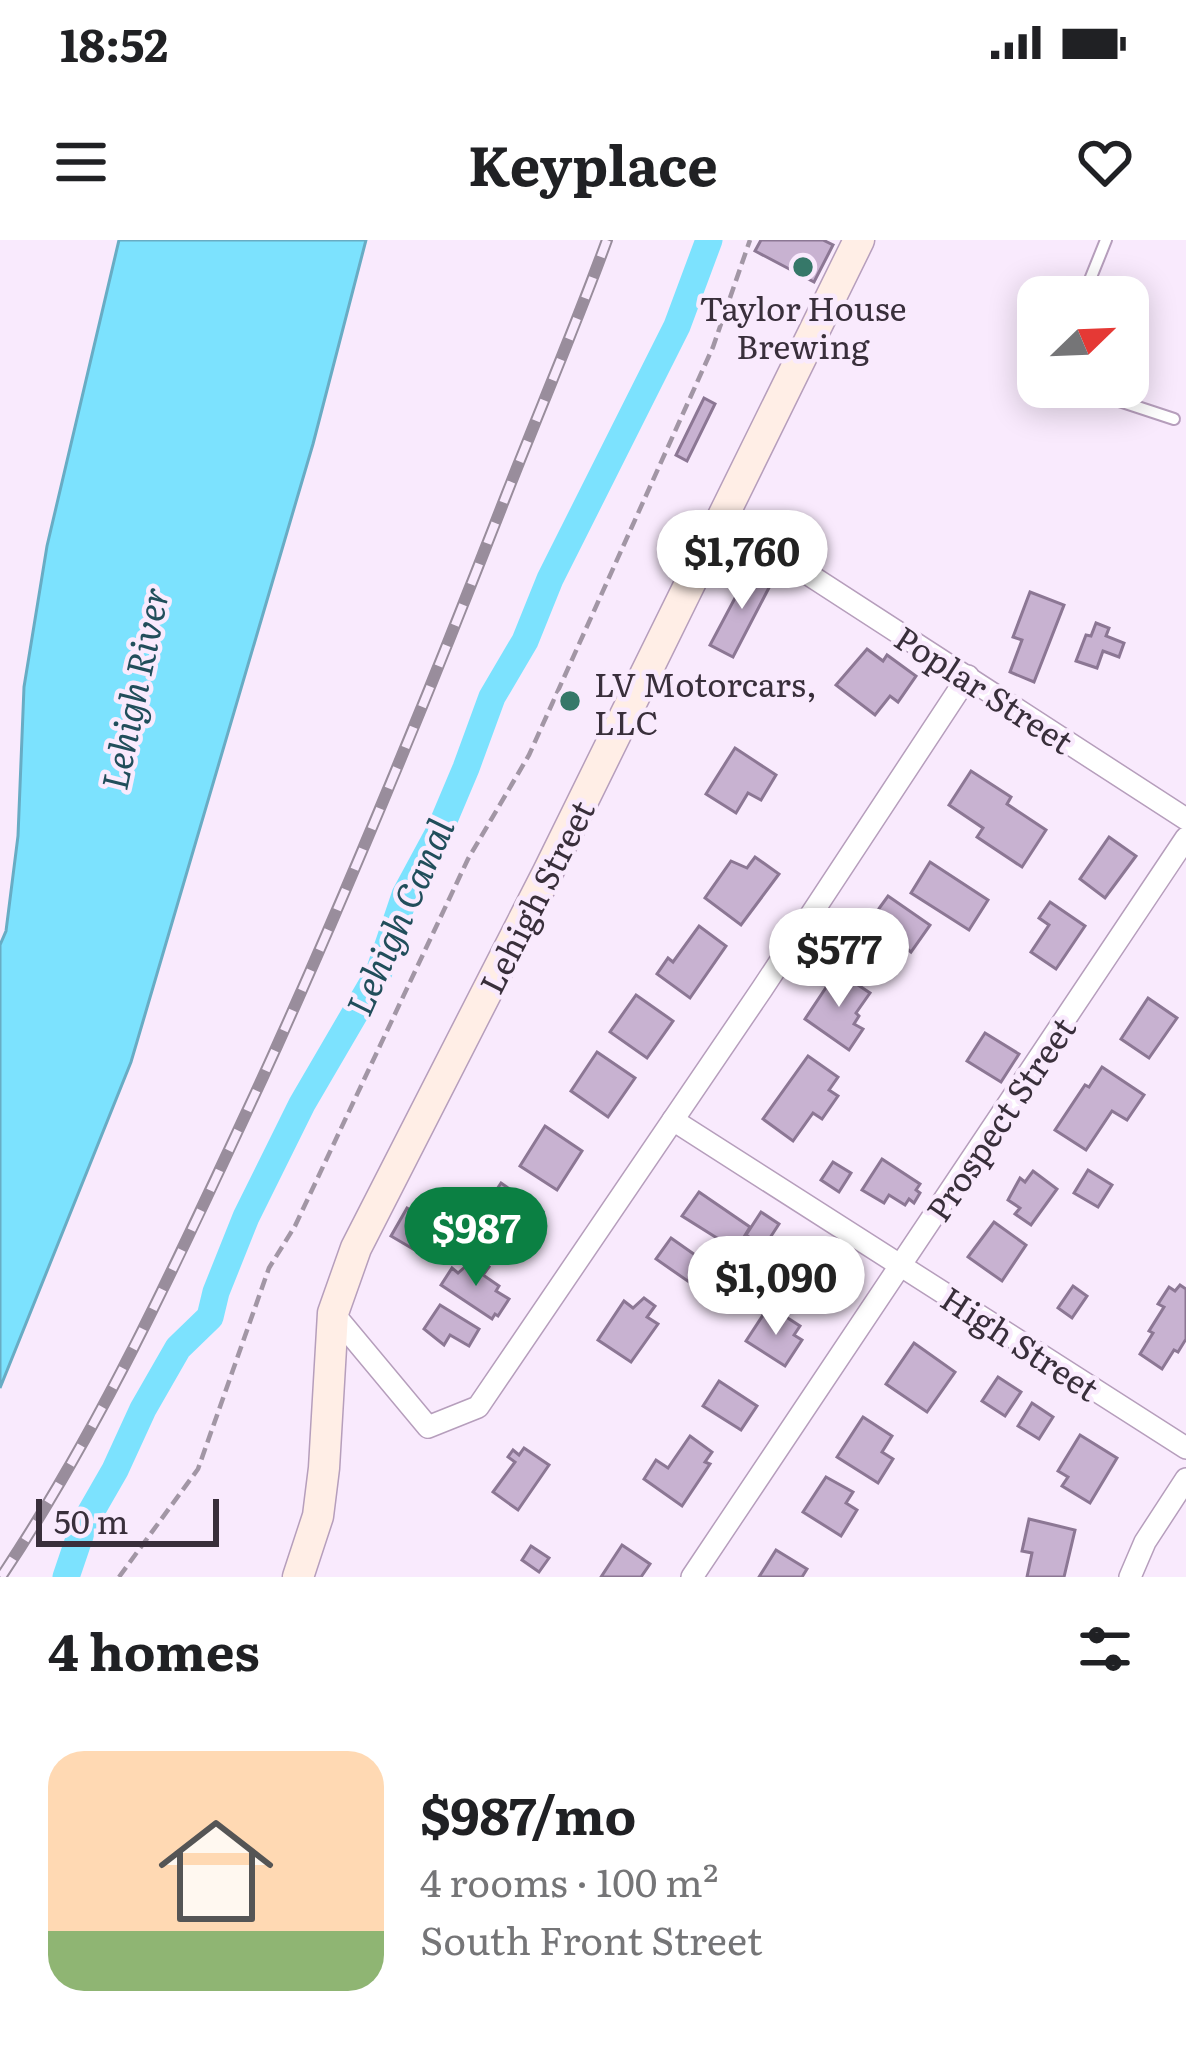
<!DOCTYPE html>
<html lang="en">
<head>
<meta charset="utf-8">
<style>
  body { margin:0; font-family:Literata,serif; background:#f2f2f2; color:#202124; height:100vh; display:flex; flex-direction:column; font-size:45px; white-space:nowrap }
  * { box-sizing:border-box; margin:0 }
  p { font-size:39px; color:#757577 }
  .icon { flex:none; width:66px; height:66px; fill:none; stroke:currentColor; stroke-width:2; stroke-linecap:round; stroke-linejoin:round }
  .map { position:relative; height:1337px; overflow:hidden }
  .sheet { display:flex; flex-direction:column; background:#fff; flex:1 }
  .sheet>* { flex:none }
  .needle { width:78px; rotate:67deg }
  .tools { position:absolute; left:1017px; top:36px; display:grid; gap:24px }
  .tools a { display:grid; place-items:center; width:132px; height:132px; border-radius:24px; background:#fff; box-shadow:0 6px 30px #0003; font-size:60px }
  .scale { position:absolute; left:36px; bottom:30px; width:183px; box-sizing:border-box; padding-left:12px; border:6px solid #392f3b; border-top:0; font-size:33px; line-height:42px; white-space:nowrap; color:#392f3b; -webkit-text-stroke:9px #f9eafd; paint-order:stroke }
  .price { position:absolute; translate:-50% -102px; padding:0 27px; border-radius:42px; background:#fff; color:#222; font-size:39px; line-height:78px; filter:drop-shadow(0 3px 6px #0008) }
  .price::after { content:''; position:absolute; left:50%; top:72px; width:36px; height:27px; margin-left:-18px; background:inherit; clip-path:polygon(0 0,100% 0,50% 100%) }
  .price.active { background:#0b8043; color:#fff }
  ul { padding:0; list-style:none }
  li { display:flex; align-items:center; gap:36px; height:300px; padding:0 48px }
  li+li { border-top:3px solid #e0e0e0 }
  li span { display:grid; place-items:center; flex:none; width:336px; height:240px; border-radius:36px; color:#555 }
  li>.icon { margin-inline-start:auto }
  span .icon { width:144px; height:144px; fill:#fffc; stroke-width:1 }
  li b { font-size:51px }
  h2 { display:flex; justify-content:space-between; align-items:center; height:144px; padding:0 48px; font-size:51px }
  .status { display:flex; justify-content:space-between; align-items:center; height:84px; padding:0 60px; background:#fff; direction:ltr }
  .status svg { height:33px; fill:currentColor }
  header { display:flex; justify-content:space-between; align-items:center; height:156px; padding:0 48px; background:#fff; font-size:54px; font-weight:700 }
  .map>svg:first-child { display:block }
  .water { fill:#7ce2fe; stroke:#68acc4; stroke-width:3 }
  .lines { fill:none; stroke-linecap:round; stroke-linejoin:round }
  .canal { stroke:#7ce2fe; stroke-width:27 }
  .building { fill:#c8b2d1; stroke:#8c7794; stroke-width:3 }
  .lane-casing { stroke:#b69ebc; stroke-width:14 }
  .street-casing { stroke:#b69ebc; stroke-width:24 }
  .secondary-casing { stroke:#b69ebc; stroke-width:33 }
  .path { stroke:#a296a5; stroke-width:4.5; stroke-dasharray:12 6; stroke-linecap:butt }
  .lane { stroke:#fff; stroke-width:10 }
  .street { stroke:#fff; stroke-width:21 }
  .secondary { stroke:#ffeee6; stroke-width:30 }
  .rail-casing { stroke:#998d9c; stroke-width:12 }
  .rail { stroke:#f9eafd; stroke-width:8; stroke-dasharray:22; stroke-linecap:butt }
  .poi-dot { fill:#367869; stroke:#f9eafd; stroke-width:4.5 }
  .labels { text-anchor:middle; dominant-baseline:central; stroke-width:9; stroke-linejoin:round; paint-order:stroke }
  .poi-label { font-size:33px; fill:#392f3b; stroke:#f9eafd }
  .street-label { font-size:33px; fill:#392f3b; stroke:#f9eafd }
  .water-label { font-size:36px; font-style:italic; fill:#214e5b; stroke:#f9eafd }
</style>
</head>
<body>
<div class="status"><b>18:52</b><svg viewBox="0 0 49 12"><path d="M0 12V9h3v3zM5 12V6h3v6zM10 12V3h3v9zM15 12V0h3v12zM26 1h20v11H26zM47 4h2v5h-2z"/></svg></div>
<header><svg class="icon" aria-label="menu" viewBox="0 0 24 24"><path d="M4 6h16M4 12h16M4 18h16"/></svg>Keyplace<svg class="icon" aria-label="heart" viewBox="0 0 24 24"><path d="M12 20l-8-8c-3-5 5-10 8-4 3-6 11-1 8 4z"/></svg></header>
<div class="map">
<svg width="1186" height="1337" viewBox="0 0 1186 1337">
  <rect width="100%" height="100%" fill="#f9eafd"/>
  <polygon class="water" points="119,0 366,0 313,204 131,822 0,1148 0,705 6,691 18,596 24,447 47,306"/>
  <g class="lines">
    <polyline class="canal" points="66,1337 84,1284 115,1230 143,1169 178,1108 210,1077 216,1052 246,977 302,864 379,732 405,655 439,592 466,528 492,457 525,401 550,339 677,86 709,0"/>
  </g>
  <g class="building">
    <polygon points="761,0 823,0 833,5 814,42 755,11"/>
    <polygon points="704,158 715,164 687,221 676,215"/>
    <polygon points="752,326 774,338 733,417 710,405"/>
    <polygon points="1030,352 1064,365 1034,442 1010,432 1022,400 1013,397"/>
    <polygon points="1096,383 1109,388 1106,396 1124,403 1119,417 1103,411 1097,428 1076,421 1086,395 1091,396"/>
    <polygon points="867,409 883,421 887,415 916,436 898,462 890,456 875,475 836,445"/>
    <polygon points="735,508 776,535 761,560 748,553 736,573 706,554"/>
    <polygon points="971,531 1011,557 1007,564 1046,590 1022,627 977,597 983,588 949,565"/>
    <polygon points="1109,597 1136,616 1105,658 1080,639"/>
    <polygon points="755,617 779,634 741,685 705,658 731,621 747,628"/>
    <polygon points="930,622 988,660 969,690 911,653"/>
    <polygon points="888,656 930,685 911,712 902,705 895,715 888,710 875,729 849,710"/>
    <polygon points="1050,662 1085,686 1056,729 1031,712 1049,685 1039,678"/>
    <polygon points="699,686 726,706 690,758 657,734 668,718 673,722"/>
    <polygon points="837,731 870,753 856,773 859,776 854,784 863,789 849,810 805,779"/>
    <polygon points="636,755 673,781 647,818 610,792"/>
    <polygon points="1148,758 1177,778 1149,818 1121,799"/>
    <polygon points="985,793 1019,814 1001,842 967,821"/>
    <polygon points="597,812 635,838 608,877 571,851"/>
    <polygon points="808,816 838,837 829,850 838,856 822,879 813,873 793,901 763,879"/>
    <polygon points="1102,827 1144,855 1127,880 1112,871 1086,910 1055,890 1085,845 1089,847"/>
    <polygon points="545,886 582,911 557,950 520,926"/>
    <polygon points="882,919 920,944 916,950 920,953 914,963 909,959 905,965 889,955 884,963 862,950"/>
    <polygon points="833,922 851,933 839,952 821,940"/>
    <polygon points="1088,930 1112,945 1098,967 1074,953"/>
    <polygon points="1033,931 1057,949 1031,985 1015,974 1020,968 1008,960 1020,938 1025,942"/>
    <polygon points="501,943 543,972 521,1004 484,979 493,967 488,963"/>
    <polygon points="699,952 750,987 736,1010 682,976"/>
    <polygon points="407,968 428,980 413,1009 391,996"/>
    <polygon points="761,972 779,984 764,1007 746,995"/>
    <polygon points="994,982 1026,1005 1002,1041 968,1017"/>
    <polygon points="671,998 698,1017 695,1023 712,1039 704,1049 694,1041 692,1044 656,1019"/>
    <polygon points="475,1018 489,1027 483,1035 499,1046 496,1051 509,1059 498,1076 495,1074 492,1079 441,1045 452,1028 458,1033"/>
    <polygon points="797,1021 808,1028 812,1021 839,1040 817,1072 780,1046"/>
    <polygon points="762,1035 782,1049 773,1063 752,1049"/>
    <polygon points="1180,1045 1186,1049 1186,1099 1178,1112 1174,1110 1162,1129 1140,1114 1153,1093 1149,1091 1164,1067 1158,1064 1169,1047 1175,1051"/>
    <polygon points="1073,1046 1087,1056 1072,1078 1058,1068"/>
    <polygon points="644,1058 655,1066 647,1077 658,1084 631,1122 598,1100 624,1061 633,1068"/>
    <polygon points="440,1065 479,1089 469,1106 450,1095 444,1105 424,1089"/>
    <polygon points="780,1073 800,1086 794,1095 802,1100 785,1126 746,1101 763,1075 774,1082"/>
    <polygon points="914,1103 955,1132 927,1172 886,1144"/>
    <polygon points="998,1137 1021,1152 1005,1176 982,1161"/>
    <polygon points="719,1141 757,1166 741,1190 703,1166"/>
    <polygon points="1032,1163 1053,1177 1039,1199 1018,1186"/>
    <polygon points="863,1177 892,1196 882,1212 893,1219 878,1243 837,1217"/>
    <polygon points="1080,1195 1117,1218 1090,1263 1062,1246 1068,1237 1058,1231"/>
    <polygon points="690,1196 712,1212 705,1222 710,1224 682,1266 644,1239 656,1220 668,1228"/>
    <polygon points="524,1208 549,1225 518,1270 493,1252 515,1222 508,1217 513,1210 519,1215"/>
    <polygon points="826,1237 853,1252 846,1263 857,1270 841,1296 803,1272"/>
    <polygon points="1029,1279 1075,1290 1064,1337 1027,1337 1032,1313 1022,1311"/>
    <polygon points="622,1305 650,1324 641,1337 601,1337"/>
    <polygon points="531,1306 549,1318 539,1332 522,1320"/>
    <polygon points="776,1310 807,1329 802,1337 759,1337"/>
  </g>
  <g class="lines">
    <g class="lane-casing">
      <g id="lane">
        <polyline points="1083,57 1106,0"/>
        <polyline points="1089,147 1095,153 1174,179"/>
      </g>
    </g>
    <g class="street-casing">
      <g id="street">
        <polyline points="723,279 1186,579"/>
        <polyline points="673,880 1186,1208"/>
        <polyline points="333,1073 428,1187 478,1167 762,749 968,436"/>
        <polyline points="692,1337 1186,598"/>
        <polyline points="1130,1337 1145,1302 1186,1239"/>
      </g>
    </g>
    <g class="secondary-casing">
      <polyline id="secondary" points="298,1337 318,1276 324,1228 333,1073 356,1008 548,632 859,0"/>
    </g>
    <polyline class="path" points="119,1337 198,1229 269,1028 295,986 468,619 529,515 713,107 750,0"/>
    <use href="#lane" class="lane"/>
    <use href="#street" class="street"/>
    <use href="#secondary" class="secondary"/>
    <g class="rail-casing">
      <path id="rail" d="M 1,1337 C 105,1181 183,1009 262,839 C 350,646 430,451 507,253 C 540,169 576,85 607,0"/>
    </g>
    <use href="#rail" class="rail"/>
  </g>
  <g class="poi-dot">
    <circle cx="803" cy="27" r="12"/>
    <circle cx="570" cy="461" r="12"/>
  </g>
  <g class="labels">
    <g class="poi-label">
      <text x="803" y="66">Taylor House<tspan x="803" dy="38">Brewing</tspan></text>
      <text x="594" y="442" text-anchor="start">LV Motorcars,<tspan x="594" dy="38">LLC</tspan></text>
    </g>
    <g class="street-label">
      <text transform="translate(985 448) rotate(33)">Poplar Street</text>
      <text transform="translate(535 656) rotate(-63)">Lehigh Street</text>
      <text transform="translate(999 878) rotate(-56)">Prospect Street</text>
      <text transform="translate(1021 1102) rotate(33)">High Street</text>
    </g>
    <g class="water-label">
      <text transform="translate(133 448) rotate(-78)">Lehigh River</text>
      <text transform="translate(398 676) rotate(-66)">Lehigh Canal</text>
    </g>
  </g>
</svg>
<div class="tools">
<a><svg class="needle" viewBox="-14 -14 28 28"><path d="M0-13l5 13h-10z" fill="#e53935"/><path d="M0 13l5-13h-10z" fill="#757577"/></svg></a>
</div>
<div class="scale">50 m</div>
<b class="price" style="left:742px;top:372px">$1,760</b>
<b class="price" style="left:839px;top:770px">$577</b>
<b class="price active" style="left:476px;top:1049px">$987</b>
<b class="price" style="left:776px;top:1098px">$1,090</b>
</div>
<section class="sheet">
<h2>4 homes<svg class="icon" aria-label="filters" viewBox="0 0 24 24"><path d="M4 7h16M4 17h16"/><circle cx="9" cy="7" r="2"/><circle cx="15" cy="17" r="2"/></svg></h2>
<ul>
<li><span style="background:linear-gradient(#ffd9b3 75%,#8fb573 0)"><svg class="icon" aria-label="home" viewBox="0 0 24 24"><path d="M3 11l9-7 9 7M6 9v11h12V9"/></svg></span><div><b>$987/mo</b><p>4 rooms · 100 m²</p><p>South Front Street</p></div></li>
</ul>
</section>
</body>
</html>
